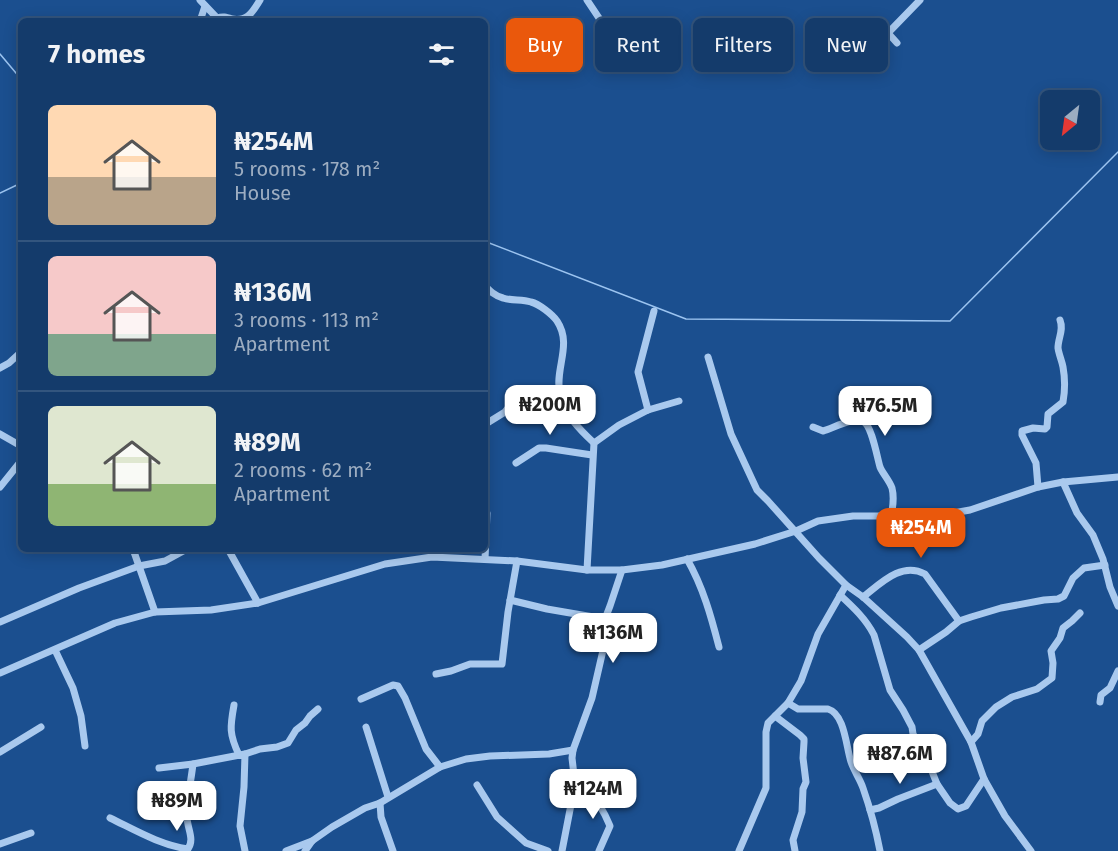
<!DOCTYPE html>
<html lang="en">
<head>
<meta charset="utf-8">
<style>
  body { margin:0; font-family:"Fira Sans",sans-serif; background:#1d4271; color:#f1f3f6; height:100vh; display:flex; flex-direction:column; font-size:22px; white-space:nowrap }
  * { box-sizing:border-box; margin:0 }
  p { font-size:20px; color:#9dadc1 }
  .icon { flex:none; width:33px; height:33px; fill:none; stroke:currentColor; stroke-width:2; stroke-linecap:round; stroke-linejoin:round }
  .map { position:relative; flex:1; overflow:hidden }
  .side { position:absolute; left:18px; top:18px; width:470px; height:534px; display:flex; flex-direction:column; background:#143b6b; border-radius:9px; box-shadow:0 3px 15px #0003,0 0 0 2px #33557e }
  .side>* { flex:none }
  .top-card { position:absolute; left:506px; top:18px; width:522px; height:54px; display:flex; gap:12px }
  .needle { width:39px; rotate:209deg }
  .fabs { position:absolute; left:1040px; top:90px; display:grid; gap:12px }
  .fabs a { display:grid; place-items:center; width:60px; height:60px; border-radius:9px; background:#143b6b; box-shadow:0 3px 15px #0003,0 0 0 2px #33557e; font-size:30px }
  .price { position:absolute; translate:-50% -51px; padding:0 14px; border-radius:12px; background:#fff; color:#222; font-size:20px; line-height:39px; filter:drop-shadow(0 2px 3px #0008) }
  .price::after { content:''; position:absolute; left:50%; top:36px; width:18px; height:14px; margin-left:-9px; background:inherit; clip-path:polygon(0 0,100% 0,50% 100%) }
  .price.on { background:#ea580c; color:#fff }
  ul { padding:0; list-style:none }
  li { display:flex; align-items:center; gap:18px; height:150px; padding:0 30px }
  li+li { border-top:2px solid #33557e }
  li span { display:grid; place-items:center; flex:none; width:168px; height:120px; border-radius:9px; color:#555 }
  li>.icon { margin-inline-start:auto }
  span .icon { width:72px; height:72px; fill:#fffc; stroke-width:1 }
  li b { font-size:26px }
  h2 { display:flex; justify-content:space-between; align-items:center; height:72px; padding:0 30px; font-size:26px }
  .chip { padding:0 21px; border-radius:9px; background:#143b6b; box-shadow:0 3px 15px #0003,0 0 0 2px #33557e; font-size:21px; line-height:54px }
  .chip.on { background:#ea580c; color:#fff }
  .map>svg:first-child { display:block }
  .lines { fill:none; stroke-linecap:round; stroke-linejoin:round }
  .stream { stroke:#9cc4f0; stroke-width:1.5 }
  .minor { stroke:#a9c9ee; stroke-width:7 }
</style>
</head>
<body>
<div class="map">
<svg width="1118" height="851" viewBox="0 0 1118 851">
  <rect width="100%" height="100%" fill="#1b4f8f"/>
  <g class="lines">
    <g class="stream">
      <polyline points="0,54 21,79"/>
      <polyline points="0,193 19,184 21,181"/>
      <polyline points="484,241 686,319 950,321 1118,152"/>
    </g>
    <g class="minor">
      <polyline points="200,0 217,18 217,21"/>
      <polyline points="587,0 605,27"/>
      <path d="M 217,18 C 223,16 226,17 232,19 C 248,22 253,11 260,0"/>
      <polyline points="200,21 205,6"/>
      <polyline points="897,43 888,33 920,0"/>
      <path d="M 484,285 C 490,291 495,296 503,298 C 512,301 522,299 531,302 C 539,304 552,314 557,321 C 573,345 554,369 560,394 C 564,414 580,430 594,443"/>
      <polyline points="708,357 731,434 757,490 768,501 819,558 846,585 863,597 907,637 919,650 971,742 984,779 1005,816 1031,851"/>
      <polyline points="0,368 9,363 21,352"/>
      <polyline points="648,410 638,372 654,311"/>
      <polyline points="484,425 505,412 515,399 522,396 527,394 560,394"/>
      <path d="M 813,427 L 823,431 C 834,428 854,416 864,422 C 872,427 877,457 880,467 C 883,474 889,480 892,488 C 894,496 893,507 891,516"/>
      <polyline points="0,434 21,446"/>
      <polyline points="516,463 539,448 546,448 592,455"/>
      <polyline points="1063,482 1077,513 1093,535 1103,559 1110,587 1118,606"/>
      <polyline points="0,487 21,461"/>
      <path d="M 1038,487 L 1036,463 L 1022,435 L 1022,431 L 1033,428 L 1045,429 L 1047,427 L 1048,414 L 1063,402 C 1065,391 1065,378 1063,367 C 1062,361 1059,355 1058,348 C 1058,338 1064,330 1060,320"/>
      <polyline points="484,510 487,513 485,559"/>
      <polyline points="133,549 155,612"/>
      <polyline points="228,549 258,603"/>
      <path d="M 687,559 C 703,587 711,616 719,647"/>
      <polyline points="587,570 594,443 619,425 648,410 679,401"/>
      <path d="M 840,595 C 853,607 866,619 874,635 L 890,690 L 903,710 L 912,727 L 913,734 L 927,759 L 937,784 L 950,803 L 958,809 L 966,806 L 984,779"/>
      <path d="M 863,597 C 880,584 901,561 925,574 L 959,621"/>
      <polyline points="510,600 547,609 605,619"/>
      <polyline points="0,622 79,588 139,566 165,561 187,549"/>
      <polyline points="55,650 73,688 81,716 85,746"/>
      <polyline points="919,650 946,632 959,621 971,617 1001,608 1044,600 1058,599 1064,596 1073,578 1084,568 1105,565"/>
      <polyline points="0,673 115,623 155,612 211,610 258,603 385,564 432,557 517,561 587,570 622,570 662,565 755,544 796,531 818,521 853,516 931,516 953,513 970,510 1038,487 1063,482 1118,477"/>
      <polyline points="436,674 451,671 470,664 502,664 508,612 517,561"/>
      <polyline points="361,699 393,685 398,686 405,698 426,749 440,767"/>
      <polyline points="1100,702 1101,695 1110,688 1118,671"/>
      <path d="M 788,703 L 798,709 L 828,709 C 845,714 846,747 851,762 C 854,771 860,779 863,788 C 870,808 876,830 880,851"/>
      <path d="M 234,705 C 230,727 229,734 239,755"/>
      <polyline points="775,716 800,735 804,739 804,742 803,758 806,782 803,789 802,812 793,840 795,851"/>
      <polyline points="366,727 388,797"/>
      <polyline points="971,742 978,734 982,721 996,707 1012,697 1037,689 1052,678 1053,663 1051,651 1060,638 1063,628 1072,621 1080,613"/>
      <polyline points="0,752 41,727"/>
      <polyline points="245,754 260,749 277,747 288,743 296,730 305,723 310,716 318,709"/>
      <polyline points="159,768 193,764 245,754 244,787 240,826 245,851"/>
      <polyline points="477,785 497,817 526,843 548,851"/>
      <polyline points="598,791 597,801 605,815 610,826 599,851"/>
      <polyline points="380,803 381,817 393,851"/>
      <polyline points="870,810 879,808 898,799 937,784"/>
      <path d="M 110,818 C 135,830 160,845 188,849 C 195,839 187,828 187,817 C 187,799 191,781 193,764"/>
      <polyline points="0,844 31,833"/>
      <polyline points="286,851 312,841"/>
      <polyline points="305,851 312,841 332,827 365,808 380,803 440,767 466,759 490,756 549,754 573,750"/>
      <polyline points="562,851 575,784 572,758 573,750 592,698 607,633 605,619 610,606 622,570"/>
      <polyline points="739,851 766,788 766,732 768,723 788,703 801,681 818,634 846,585"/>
    </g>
  </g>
</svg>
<div class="fabs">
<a><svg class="needle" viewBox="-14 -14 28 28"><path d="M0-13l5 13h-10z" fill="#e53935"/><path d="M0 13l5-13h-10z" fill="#9dadc1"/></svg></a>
</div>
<b class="price" style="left:550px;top:436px">₦200M</b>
<b class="price" style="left:885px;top:437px">₦76.5M</b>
<b class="price on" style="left:921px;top:559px">₦254M</b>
<b class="price" style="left:613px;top:664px">₦136M</b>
<b class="price" style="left:900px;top:785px">₦87.6M</b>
<b class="price" style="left:593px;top:820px">₦124M</b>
<b class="price" style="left:177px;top:832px">₦89M</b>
<div class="top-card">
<a class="chip on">Buy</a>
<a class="chip">Rent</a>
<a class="chip">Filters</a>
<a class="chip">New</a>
</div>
<section class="side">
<h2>7 homes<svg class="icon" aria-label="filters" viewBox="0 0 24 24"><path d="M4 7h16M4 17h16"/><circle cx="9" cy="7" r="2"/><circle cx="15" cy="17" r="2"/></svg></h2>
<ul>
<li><span style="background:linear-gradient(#ffd9b3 60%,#b9a48a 0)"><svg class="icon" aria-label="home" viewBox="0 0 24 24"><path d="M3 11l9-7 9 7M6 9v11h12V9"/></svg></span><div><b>₦254M</b><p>5 rooms · 178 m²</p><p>House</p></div></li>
<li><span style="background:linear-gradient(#f6c9c9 65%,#7fa58c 0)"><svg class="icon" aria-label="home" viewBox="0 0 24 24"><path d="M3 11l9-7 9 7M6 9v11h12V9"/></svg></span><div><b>₦136M</b><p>3 rooms · 113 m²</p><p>Apartment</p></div></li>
<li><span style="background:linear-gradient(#dfe7d0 65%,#8fb573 0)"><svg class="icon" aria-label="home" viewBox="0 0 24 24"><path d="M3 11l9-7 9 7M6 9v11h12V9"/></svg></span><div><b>₦89M</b><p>2 rooms · 62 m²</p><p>Apartment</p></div></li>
</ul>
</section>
</div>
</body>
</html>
